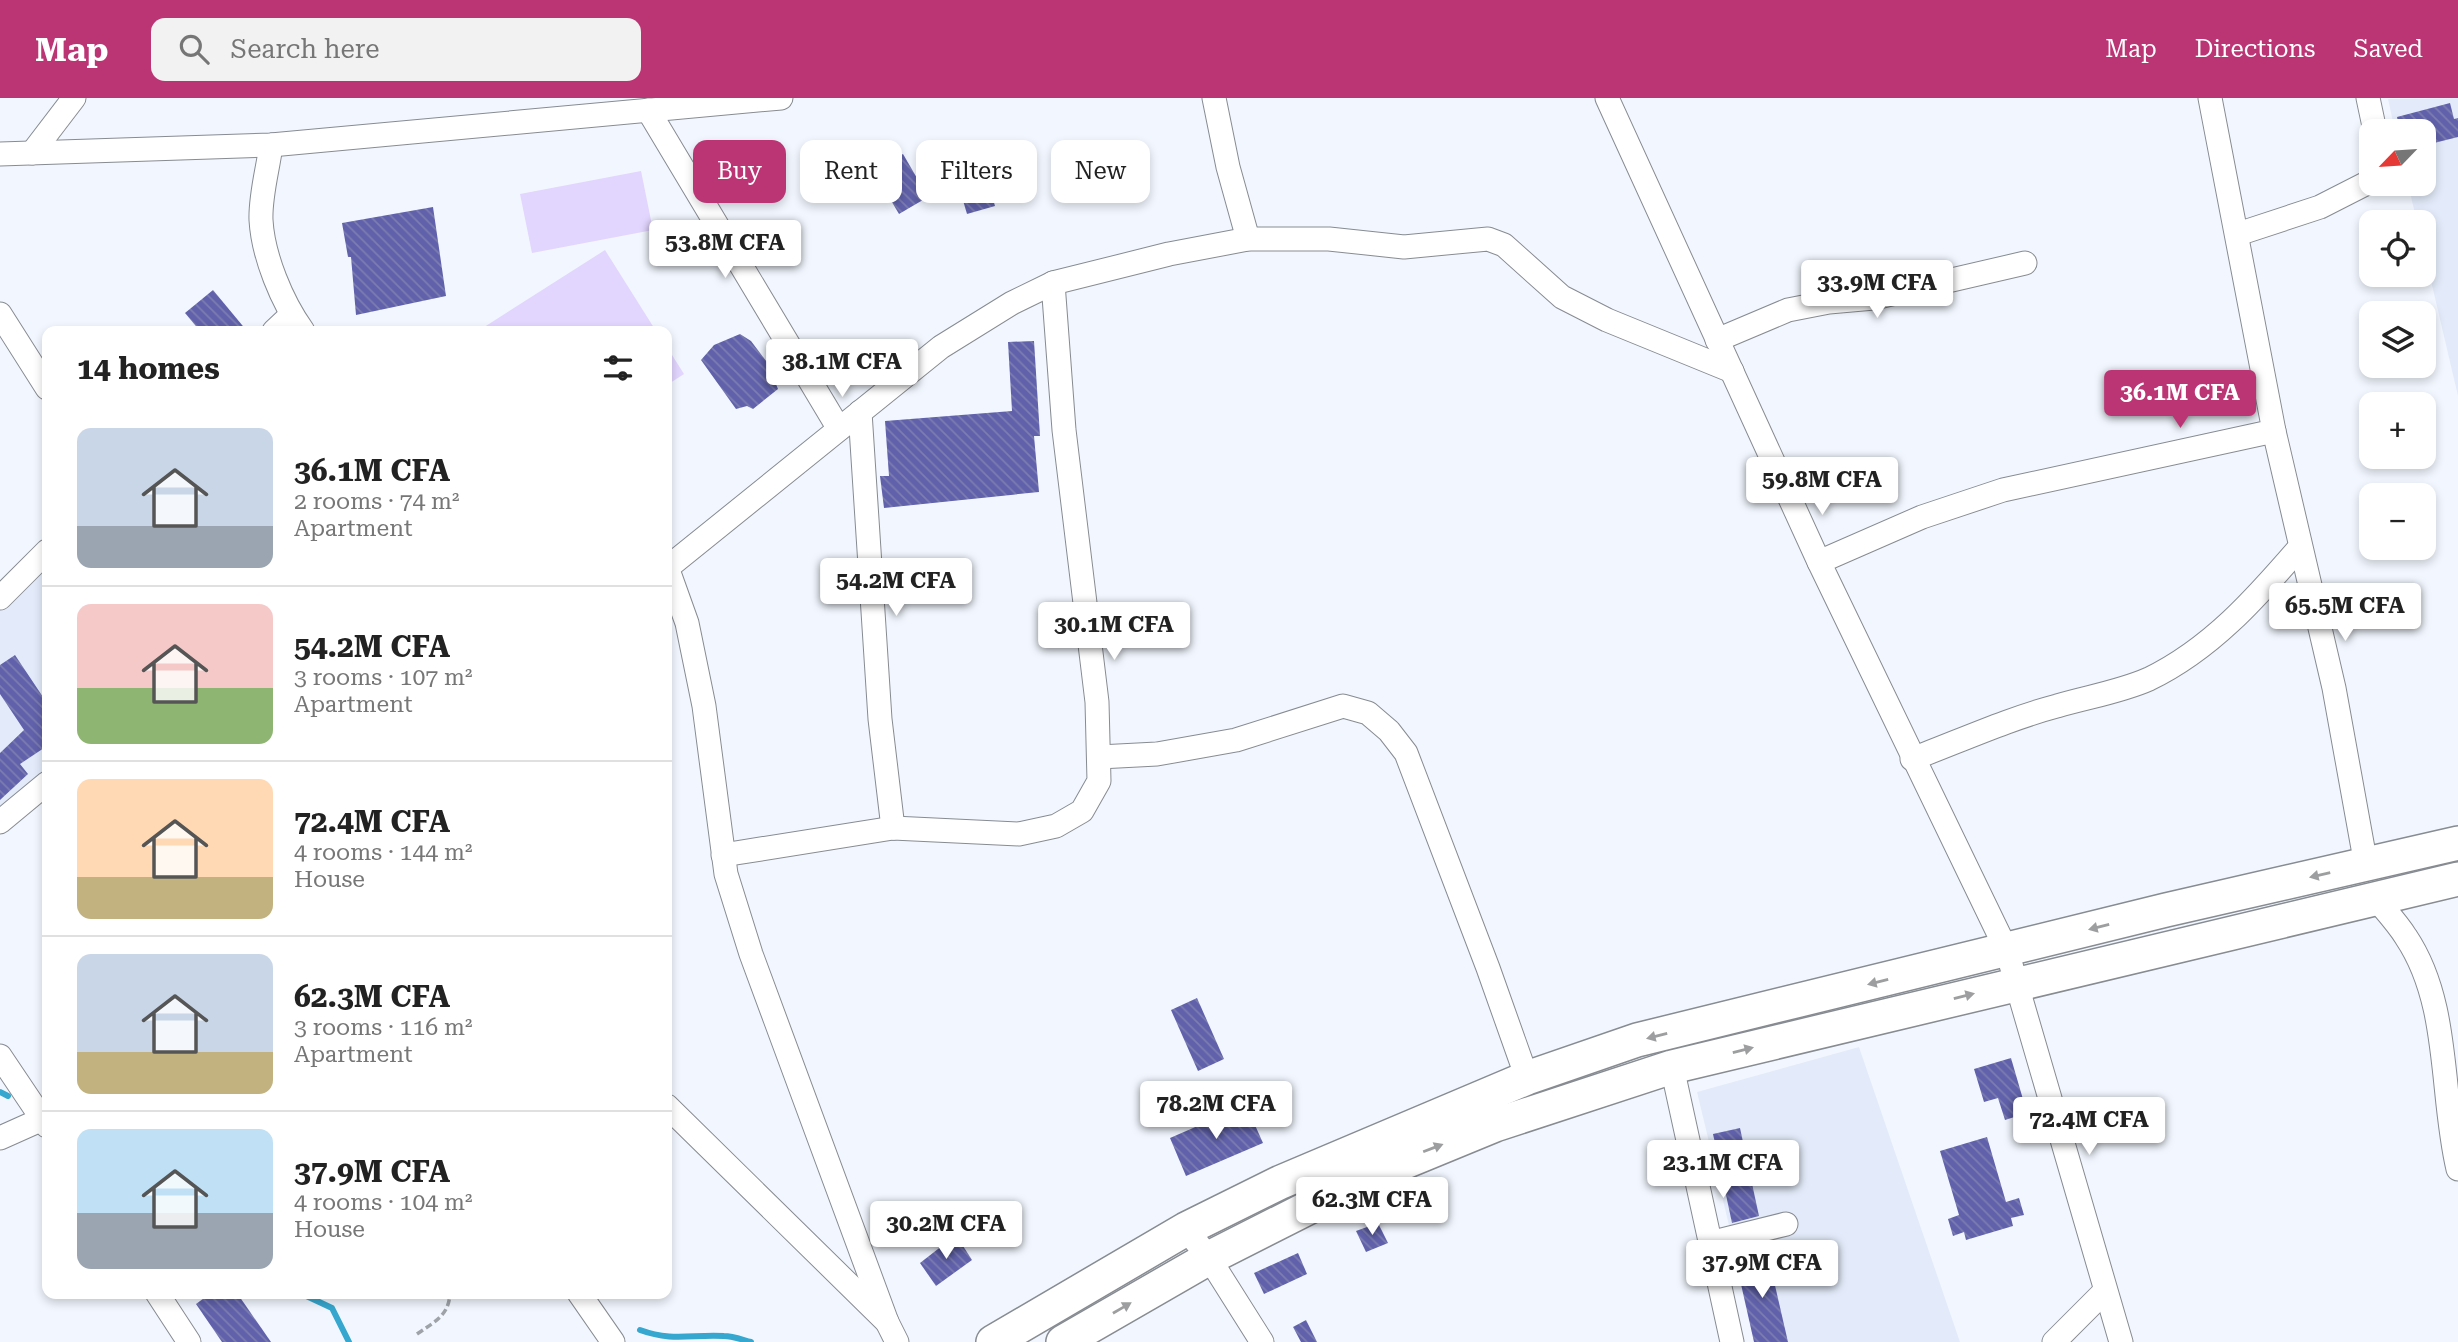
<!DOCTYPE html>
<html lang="en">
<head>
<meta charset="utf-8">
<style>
  body { margin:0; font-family:"Roboto Serif",serif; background:#f2f2f2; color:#222; height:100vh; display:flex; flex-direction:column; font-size:26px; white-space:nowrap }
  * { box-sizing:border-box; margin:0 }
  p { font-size:23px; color:#767676 }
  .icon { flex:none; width:38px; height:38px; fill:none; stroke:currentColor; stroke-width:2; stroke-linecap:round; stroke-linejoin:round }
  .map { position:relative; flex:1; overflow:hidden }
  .details { position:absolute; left:42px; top:228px; width:630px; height:973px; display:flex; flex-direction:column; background:#fff; border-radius:14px; box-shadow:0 4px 10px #0003 }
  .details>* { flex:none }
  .top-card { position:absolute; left:693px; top:42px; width:665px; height:63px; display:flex; gap:14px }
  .needle { width:46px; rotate:245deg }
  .buttons { position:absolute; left:2359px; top:21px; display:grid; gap:14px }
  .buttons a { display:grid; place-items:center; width:77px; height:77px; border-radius:14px; background:#fff; box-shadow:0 4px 10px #0003; font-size:35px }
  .price { position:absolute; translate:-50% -60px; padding:0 16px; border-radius:7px; background:#fff; color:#222; font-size:23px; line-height:46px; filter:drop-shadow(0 2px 4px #0008) }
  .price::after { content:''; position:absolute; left:50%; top:42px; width:21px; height:16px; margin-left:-10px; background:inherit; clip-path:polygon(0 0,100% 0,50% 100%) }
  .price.active { background:#bb3575; color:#fff }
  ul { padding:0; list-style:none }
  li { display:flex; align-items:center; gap:21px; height:175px; padding:0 35px }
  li+li { border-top:2px solid #e0e0e0 }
  li span { display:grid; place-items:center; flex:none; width:196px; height:140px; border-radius:14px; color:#555 }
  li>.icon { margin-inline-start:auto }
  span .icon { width:84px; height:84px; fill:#fffc; stroke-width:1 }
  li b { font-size:30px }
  h2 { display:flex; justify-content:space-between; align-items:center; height:84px; padding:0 35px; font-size:30px }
  .chip { padding:0 24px; border-radius:14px; background:#fff; box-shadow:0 4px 10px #0003; font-size:24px; line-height:63px }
  .chip.active { background:#bb3575; color:#fff }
  header { display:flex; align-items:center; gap:42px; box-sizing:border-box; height:98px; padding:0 35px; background:#bb3575; color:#fff }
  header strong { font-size:33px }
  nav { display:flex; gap:38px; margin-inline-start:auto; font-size:24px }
  .search { width:490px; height:63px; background:#f2f2f2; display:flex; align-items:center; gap:18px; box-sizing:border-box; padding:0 24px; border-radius:14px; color:#767676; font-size:26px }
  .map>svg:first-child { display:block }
  .built { fill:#e3ebfa }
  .pitch { fill:#e2d5fe }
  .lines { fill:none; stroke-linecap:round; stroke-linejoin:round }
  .stream { stroke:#36a7ce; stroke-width:6 }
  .building { fill:url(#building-back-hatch) }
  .minor-casing { stroke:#878b92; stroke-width:25 }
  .highway-casing { stroke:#878b92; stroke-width:36 }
  .path { stroke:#9fa3a9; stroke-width:3.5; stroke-dasharray:7 3.5; stroke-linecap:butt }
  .minor { stroke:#fff; stroke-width:23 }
  .highway { stroke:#fff; stroke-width:33 }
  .oneway { fill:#9d9e9f }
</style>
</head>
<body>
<header>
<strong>Map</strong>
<div class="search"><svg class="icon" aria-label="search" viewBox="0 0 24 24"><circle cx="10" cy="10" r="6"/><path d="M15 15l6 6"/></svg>Search here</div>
<nav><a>Map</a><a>Directions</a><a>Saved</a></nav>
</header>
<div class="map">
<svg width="2458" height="1244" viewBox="0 0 2458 1244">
  <defs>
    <pattern id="building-back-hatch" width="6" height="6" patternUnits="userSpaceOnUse" patternTransform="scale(1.75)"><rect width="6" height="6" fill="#6061aa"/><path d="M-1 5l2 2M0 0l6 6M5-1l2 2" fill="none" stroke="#7c7db0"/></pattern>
  </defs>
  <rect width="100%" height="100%" fill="#f2f7ff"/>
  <g class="built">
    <polygon points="2458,0 2458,298 2424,153 2424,124 2417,124 2408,86 2424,86 2424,33 2395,33 2388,1"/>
    <polygon points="47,463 47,675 0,717 0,507"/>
    <polygon points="1859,949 1960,1244 1757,1244 1697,994"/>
  </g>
  <g class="pitch">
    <polygon points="641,73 653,132 532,155 520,96"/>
    <polygon points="605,152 656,233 478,233"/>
    <polygon points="667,249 684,276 667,287"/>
  </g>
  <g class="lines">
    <g class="stream">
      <polyline points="0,994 8,998"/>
      <polyline points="300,1195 332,1210 349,1244"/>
      <path d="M 640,1232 C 673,1244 692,1236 724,1238 C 733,1238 743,1242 751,1244"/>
    </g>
  </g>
  <g class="building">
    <polygon points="2450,5 2454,21 2458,20 2458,39 2434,45 2431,33 2400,33 2397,19"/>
    <polygon points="903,56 928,99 899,116 873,72"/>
    <polygon points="985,74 995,108 967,116 957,82"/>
    <polygon points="433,109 446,198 356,217 351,159 348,159 342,125"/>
    <polygon points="213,192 247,233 200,233 185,215"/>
    <polygon points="740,236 751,243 773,272 771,274 778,291 753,311 747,308 736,311 701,262 714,247"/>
    <polygon points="1034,243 1040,338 1034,338 1039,394 884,410 880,378 889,378 885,323 1012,313 1008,244"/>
    <polygon points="15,557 47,605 47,648 20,666 28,676 0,702 0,655 24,632 0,596 0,567"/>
    <polygon points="1197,900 1224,961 1198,973 1171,912"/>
    <polygon points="2011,960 2027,1015 2005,1022 1998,1000 1984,1004 1974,971"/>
    <polygon points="1246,1007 1263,1045 1186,1078 1170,1040"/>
    <polygon points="1740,1030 1759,1118 1732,1125 1713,1036"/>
    <polygon points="1987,1039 2006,1104 2019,1100 2024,1117 2011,1120 2013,1128 1966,1142 1964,1134 1953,1138 1948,1121 1959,1117 1940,1053"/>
    <polygon points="1378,1125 1388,1145 1366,1154 1356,1133"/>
    <polygon points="956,1137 972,1162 936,1188 920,1165"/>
    <polygon points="1298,1155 1307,1176 1264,1196 1254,1175"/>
    <polygon points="1768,1157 1788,1244 1754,1244 1736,1164"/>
    <polygon points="211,1195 237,1195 271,1244 222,1244 196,1206"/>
    <polygon points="1306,1222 1317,1244 1301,1244 1293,1229"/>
  </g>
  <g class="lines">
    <g class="minor-casing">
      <g id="minor">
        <polyline points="1214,0 1228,69 1248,141"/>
        <polyline points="1607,0 1819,464 2007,853 2121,1244"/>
        <polyline points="2368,0 2375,33"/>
        <polyline points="648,12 839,331"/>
        <path d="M 271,47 C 268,71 260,98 261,122 C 263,158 282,204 303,233"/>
        <polyline points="32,55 74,0"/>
        <polyline points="0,56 271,47 781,0"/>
        <polyline points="2238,136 2320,109 2371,83"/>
        <polyline points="0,216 47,290"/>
        <polyline points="274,233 291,217"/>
        <polyline points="1717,242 1788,212 1829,204 1874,200 2025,165"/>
        <polyline points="860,314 880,621 893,730"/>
        <polyline points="2274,333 2334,590 2366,767"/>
        <polyline points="1819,464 1922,419 2003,392 2274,333 2210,0"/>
        <polyline points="667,469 687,525 704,608 726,776 751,856 887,1224"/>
        <polyline points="667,470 941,249 1012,205 1053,185 1169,156 1248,141 1329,141 1404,149 1488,141 1504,147 1562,199 1607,222 1732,273"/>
        <polyline points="0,500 47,453"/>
        <polyline points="1099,659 1157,656 1236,642 1343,608 1368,615 1389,633 1406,655 1488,870 1527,980"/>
        <path d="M 1912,661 C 1960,643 2008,621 2057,608 C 2087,599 2120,594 2149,581 C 2211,551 2256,500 2300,449"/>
        <polyline points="0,724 47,685"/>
        <polyline points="723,757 893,730 1019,736 1056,728 1082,713 1099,683 1097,604 1064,332 1053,185"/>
        <path d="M 2376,801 C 2386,813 2398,826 2406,839 C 2451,906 2440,996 2458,1071"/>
        <polyline points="0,958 47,1028"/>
        <polyline points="1672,969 1732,1244"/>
        <polyline points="667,1008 887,1224 897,1244"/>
        <polyline points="0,1040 47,1019"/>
        <polyline points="1186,1131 1209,1160 1262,1244"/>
        <polyline points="1710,1145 1786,1126"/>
        <polyline points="157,1195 189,1244"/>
        <polyline points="579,1195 613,1244"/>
        <polyline points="2054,1244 2105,1193"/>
      </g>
    </g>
    <g class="highway-casing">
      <g id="highway">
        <polyline points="993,1244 1186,1131 1281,1084 1527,980 1637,942 2166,812 2458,745"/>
        <polyline points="1063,1244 1209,1160 1371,1078 1495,1027 1672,969 2458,781"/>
      </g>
    </g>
    <path class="path" d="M 417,1236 C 434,1224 449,1218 450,1195"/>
    <use href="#minor" class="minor"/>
    <use href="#highway" class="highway"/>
  </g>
  <defs><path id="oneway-solid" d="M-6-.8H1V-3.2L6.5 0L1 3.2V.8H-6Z" transform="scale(1.75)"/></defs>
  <g class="oneway">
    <use href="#oneway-solid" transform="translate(2320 777) rotate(167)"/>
    <use href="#oneway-solid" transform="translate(2099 829) rotate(166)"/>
    <use href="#oneway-solid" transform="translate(1878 884) rotate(166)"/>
    <use href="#oneway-solid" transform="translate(1964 898) rotate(-14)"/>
    <use href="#oneway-solid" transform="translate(1657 938) rotate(166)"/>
    <use href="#oneway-solid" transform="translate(1743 952) rotate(-14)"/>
    <use href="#oneway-solid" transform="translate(1433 1050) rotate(-21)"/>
    <use href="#oneway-solid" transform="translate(1122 1210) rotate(-30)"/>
  </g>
</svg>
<div class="buttons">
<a><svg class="needle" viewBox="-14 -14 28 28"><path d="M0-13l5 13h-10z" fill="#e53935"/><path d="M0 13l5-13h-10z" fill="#767676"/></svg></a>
<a><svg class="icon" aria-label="locate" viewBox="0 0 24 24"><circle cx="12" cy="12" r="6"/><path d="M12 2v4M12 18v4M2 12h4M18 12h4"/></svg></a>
<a><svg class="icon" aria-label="layers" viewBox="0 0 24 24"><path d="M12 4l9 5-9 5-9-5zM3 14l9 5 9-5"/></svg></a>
<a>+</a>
<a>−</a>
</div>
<b class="price" style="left:725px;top:182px">53.8M CFA</b>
<b class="price" style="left:1877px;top:222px">33.9M CFA</b>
<b class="price" style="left:842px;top:301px">38.1M CFA</b>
<b class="price active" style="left:2180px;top:332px">36.1M CFA</b>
<b class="price" style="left:1822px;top:419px">59.8M CFA</b>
<b class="price" style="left:896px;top:520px">54.2M CFA</b>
<b class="price" style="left:2345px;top:545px">65.5M CFA</b>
<b class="price" style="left:1114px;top:564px">30.1M CFA</b>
<b class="price" style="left:1216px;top:1043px">78.2M CFA</b>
<b class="price" style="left:2089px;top:1059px">72.4M CFA</b>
<b class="price" style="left:1723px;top:1102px">23.1M CFA</b>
<b class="price" style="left:1372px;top:1139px">62.3M CFA</b>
<b class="price" style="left:946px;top:1163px">30.2M CFA</b>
<b class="price" style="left:1762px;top:1202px">37.9M CFA</b>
<div class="top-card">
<a class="chip active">Buy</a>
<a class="chip">Rent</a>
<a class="chip">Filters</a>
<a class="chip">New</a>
</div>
<section class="details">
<h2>14 homes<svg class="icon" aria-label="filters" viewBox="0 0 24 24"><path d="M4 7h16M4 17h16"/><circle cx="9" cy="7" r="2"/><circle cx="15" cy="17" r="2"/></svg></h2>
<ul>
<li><span style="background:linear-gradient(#c9d6e8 70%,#9aa5b1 0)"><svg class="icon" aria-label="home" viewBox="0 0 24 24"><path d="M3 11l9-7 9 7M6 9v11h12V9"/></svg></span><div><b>36.1M CFA</b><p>2 rooms · 74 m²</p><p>Apartment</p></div></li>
<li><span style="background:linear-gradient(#f6c9c9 60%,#8fb573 0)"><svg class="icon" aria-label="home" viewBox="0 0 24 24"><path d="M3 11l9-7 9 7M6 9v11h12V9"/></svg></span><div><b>54.2M CFA</b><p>3 rooms · 107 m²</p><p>Apartment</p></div></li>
<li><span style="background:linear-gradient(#ffd9b3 70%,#c2b280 0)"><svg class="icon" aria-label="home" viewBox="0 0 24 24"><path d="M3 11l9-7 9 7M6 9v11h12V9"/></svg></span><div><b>72.4M CFA</b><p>4 rooms · 144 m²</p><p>House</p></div></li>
<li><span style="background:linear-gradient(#c9d6e8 70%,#c2b280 0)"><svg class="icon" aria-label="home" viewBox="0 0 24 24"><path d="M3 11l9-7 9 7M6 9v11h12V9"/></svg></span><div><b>62.3M CFA</b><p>3 rooms · 116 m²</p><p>Apartment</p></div></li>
<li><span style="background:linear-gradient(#bfe0f5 60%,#9aa5b1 0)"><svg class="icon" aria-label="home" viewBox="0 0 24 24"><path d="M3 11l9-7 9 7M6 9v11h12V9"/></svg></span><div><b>37.9M CFA</b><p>4 rooms · 104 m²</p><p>House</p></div></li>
</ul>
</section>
</div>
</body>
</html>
